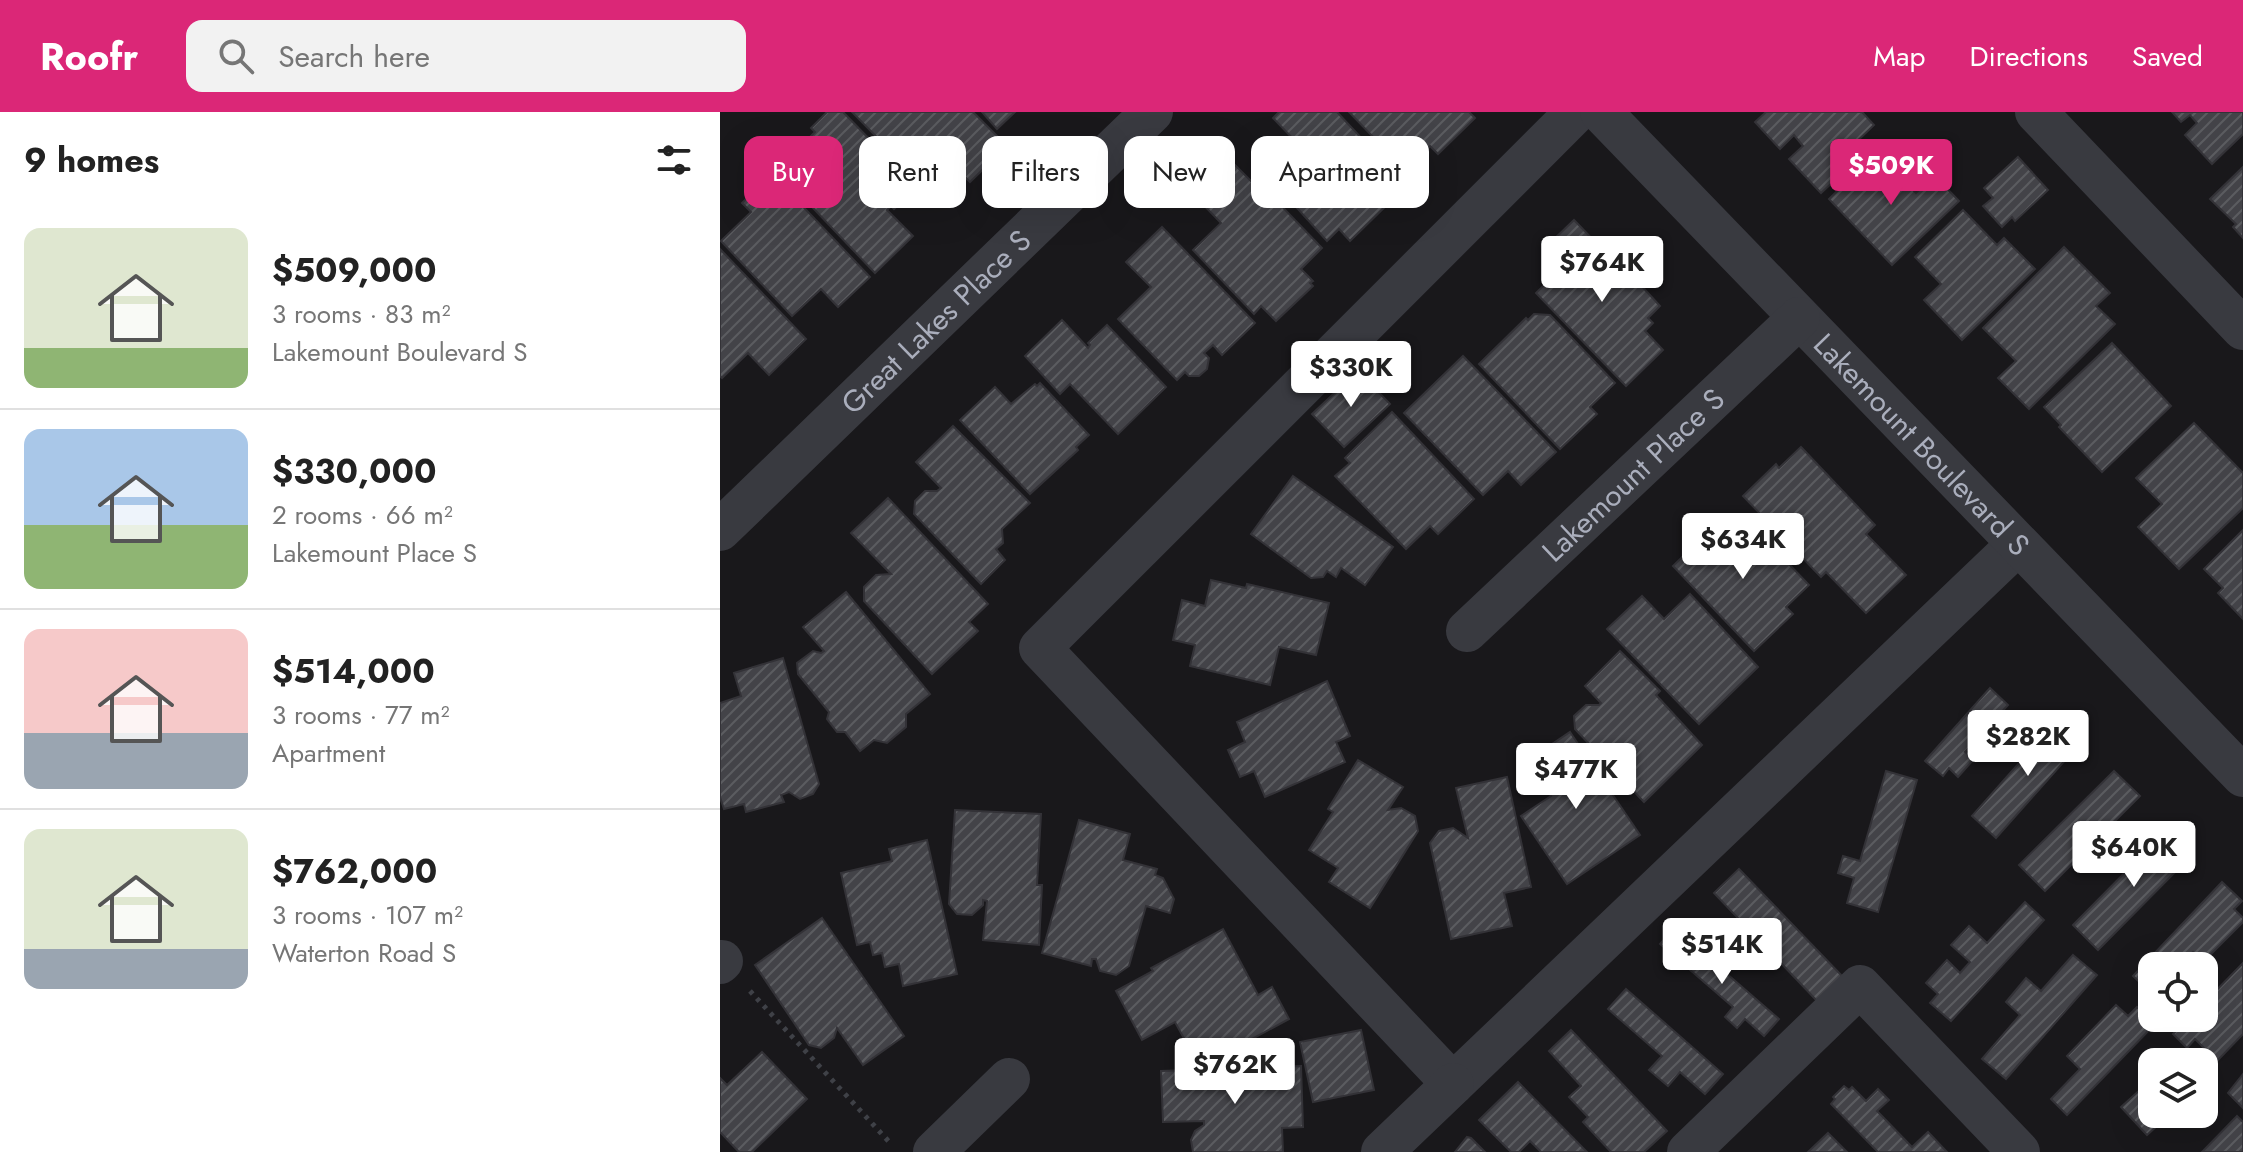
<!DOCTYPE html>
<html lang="en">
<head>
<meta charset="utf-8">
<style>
  body { margin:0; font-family:Jost,sans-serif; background:#f2f2f2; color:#222; height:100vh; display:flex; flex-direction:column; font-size:30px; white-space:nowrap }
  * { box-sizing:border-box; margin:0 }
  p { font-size:26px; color:#767676 }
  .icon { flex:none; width:44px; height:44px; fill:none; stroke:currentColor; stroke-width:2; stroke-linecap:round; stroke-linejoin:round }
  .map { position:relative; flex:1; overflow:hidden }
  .panel { display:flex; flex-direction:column; background:#fff; width:720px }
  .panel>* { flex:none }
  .top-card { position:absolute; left:24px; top:24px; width:760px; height:72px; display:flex; gap:16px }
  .buttons { position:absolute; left:1418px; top:840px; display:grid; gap:16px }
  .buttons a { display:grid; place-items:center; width:80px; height:80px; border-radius:16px; background:#fff; box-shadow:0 8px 32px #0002; font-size:40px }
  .price { position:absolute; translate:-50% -68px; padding:0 18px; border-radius:8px; background:#fff; color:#222; font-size:26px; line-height:52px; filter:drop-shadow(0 2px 4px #0008) }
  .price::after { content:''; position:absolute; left:50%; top:48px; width:24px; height:18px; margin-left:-12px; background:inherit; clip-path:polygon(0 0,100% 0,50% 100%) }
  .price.active { background:#db2777; color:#fff }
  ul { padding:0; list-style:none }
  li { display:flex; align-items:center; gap:24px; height:200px; padding:0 24px }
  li+li { border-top:2px solid #e0e0e0 }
  li span { display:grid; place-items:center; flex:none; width:224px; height:160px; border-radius:16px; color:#555 }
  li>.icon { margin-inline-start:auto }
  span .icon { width:96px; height:96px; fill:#fffc; stroke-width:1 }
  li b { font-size:34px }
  h2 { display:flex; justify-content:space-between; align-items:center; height:96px; padding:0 24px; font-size:34px }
  .chip { padding:0 28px; border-radius:16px; background:#fff; box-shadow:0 8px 32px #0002; font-size:28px; line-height:72px }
  .chip.active { background:#db2777; color:#fff }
  header { display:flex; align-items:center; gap:48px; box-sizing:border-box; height:112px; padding:0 40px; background:#db2777; color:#fff }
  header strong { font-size:38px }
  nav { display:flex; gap:44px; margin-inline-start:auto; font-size:28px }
  .search { width:560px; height:72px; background:#f2f2f2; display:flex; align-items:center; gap:20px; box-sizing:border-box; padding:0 28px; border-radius:16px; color:#767676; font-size:30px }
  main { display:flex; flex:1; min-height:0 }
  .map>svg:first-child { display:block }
  .building { fill:url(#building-hatch); stroke:#333237; stroke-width:2 }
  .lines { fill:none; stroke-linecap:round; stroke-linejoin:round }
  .path { stroke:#3f4147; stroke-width:5; stroke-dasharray:4 6; stroke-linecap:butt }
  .minor { stroke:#393a40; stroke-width:42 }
  .labels { text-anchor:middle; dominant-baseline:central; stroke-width:8; stroke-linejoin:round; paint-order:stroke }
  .street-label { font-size:30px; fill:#aaaebc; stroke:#141316 }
</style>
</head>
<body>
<header>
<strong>Roofr</strong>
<div class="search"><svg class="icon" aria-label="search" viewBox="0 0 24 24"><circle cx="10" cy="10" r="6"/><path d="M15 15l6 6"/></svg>Search here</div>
<nav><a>Map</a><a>Directions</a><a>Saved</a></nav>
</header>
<main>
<section class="panel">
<h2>9 homes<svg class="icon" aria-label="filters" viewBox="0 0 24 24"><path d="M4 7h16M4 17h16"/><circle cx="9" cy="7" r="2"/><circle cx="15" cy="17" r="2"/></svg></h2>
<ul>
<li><span style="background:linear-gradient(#dfe7d0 75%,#8fb573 0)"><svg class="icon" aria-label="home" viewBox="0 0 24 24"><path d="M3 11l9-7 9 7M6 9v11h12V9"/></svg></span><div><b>$509,000</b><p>3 rooms · 83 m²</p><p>Lakemount Boulevard S</p></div></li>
<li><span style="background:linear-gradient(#a9c7e8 60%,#8fb573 0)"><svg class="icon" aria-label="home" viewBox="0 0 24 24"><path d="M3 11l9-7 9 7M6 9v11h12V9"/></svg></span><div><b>$330,000</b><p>2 rooms · 66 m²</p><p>Lakemount Place S</p></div></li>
<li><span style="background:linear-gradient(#f6c9c9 65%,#9aa5b1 0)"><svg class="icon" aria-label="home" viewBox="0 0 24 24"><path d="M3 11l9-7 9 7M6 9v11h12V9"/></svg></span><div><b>$514,000</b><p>3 rooms · 77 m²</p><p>Apartment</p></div></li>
<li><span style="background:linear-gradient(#dfe7d0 75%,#9aa5b1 0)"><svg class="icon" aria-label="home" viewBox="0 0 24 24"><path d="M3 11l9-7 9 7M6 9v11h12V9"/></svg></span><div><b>$762,000</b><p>3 rooms · 107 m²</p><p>Waterton Road S</p></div></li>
</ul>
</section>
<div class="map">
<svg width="1523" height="1040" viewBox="0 0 1523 1040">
  <defs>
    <pattern id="building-hatch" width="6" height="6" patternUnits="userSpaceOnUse" patternTransform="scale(2)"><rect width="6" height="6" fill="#434348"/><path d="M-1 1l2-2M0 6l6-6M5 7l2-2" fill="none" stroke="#5b5c60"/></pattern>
  </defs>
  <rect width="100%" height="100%" fill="#19181b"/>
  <g class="building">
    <polygon points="107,0 123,0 194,73 190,76 193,79 174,97 171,94 167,98 193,124 155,161 73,75 81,68 70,56 78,49 72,43 95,20 91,16"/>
    <polygon points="132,0 253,0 287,34 250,70 225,45 224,61 213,70 200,69"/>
    <polygon points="262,0 295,0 277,17"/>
    <polygon points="559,0 617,0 676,63 660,79 670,90 630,129 619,117 607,129 548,64 549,50 563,38 575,39 580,34 553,6"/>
    <polygon points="629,0 749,0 755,6 718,42 710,34 703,41 705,43 687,60"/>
    <polygon points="1046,0 1142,0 1154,13 1131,35 1140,45 1101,81 1069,47 1083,34 1074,23 1060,37 1035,10"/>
    <polygon points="1452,0 1523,0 1523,22 1492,52 1465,23 1477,11 1470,3 1461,10"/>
    <polygon points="1157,40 1196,81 1214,63 1239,89 1172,153 1109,87"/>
    <polygon points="1298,45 1328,78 1295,109 1292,105 1282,115 1263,94 1273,86 1264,76"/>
    <polygon points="511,49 542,80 545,77 602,136 581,157 593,169 590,171 593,174 556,209 541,194 534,202 473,138 501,111 475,84"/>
    <polygon points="1523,55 1523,126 1513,115 1516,112 1490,87"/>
    <polygon points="52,62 150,165 118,195 101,177 72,204 1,129 31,100 22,91"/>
    <polygon points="1243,98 1277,133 1284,126 1315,157 1242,228 1204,188 1221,172 1195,145"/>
    <polygon points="854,108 881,136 884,133 940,194 928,206 933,211 925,219 943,238 906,274 816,181 847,151 829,132"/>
    <polygon points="442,115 535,211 502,243 493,233 484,241 489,246 487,257 479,264 469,264 465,260 457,268 398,207 431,175 406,150"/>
    <polygon points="1344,135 1390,181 1376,194 1395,212 1309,297 1278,266 1296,249 1263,216"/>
    <polygon points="0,137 86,227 49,263 28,241 2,266 0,264"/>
    <polygon points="814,202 830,203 895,271 870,295 877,302 840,337 759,252 806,206 808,208"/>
    <polygon points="342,208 368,236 370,233 368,231 387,213 446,275 398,322 350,272 340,282 305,244"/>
    <polygon points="1392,231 1451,294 1382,360 1339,315 1341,313 1324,295"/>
    <polygon points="743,244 836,340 801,373 788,359 763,383 684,301"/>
    <polygon points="638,259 670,292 624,335 592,302"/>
    <polygon points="320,271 369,323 356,335 358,338 310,382 240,308 275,275 291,292 315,272 317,274"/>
    <polygon points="672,300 754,387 718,422 710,414 686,437 615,364 630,351 625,346"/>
    <polygon points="1474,311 1523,361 1523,396 1459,457 1418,415 1442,392 1416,366"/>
    <polygon points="233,314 310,391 282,417 283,431 276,437 285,448 261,472 194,402 195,389 205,379 217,379 221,376 196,350"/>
    <polygon points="1081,335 1155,413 1146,422 1186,463 1146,501 1106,460 1101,465 1023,384 1056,352 1059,356"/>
    <polygon points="573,364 673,435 645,473 621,456 616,465 607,459 603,465 591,466 531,422"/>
    <polygon points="168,386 268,492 249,510 258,519 212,562 144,489 144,475 156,463 171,462 131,421"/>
    <polygon points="1023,404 1089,473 1066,495 1073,502 1034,539 953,454 989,419 998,428"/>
    <polygon points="1523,418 1523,507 1498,481 1503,476 1484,457"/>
    <polygon points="491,468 526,476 527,472 609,491 596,543 559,535 550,573 470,554 475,533 453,528 462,488 485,494"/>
    <polygon points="126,480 210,582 186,602 186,615 167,631 154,628 140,639 125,620 117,620 107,607 109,600 78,562 77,551 93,539 101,541 104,539 83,515"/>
    <polygon points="970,482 1038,555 979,612 887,517 922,484 944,507"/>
    <polygon points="900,539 940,579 936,583 982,633 924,690 855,617 854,604 866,593 879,593 881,591 865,574"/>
    <polygon points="63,546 99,672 93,682 80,687 69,680 61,683 64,690 26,700 24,692 4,697 0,685 0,591 21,584 14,561"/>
    <polygon points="607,569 630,624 616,630 625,650 545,685 534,659 520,665 508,638 525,630 517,610"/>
    <polygon points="1270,576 1288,593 1245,640 1254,647 1238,665 1229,656 1223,664 1205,649"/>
    <polygon points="1340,605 1364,627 1276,726 1252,704"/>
    <polygon points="850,620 920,723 847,772 801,704 831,684 807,649"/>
    <polygon points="638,648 683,675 668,698 681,696 695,704 698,719 650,796 609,770 618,756 589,738 613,700 608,697"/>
    <polygon points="1166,659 1197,668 1158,800 1127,791 1134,766 1118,761 1123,744 1140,749"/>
    <polygon points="1394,659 1420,684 1325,779 1299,753"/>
    <polygon points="787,665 811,775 784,781 792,814 731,827 710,731 719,719 733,716 748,726 736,676"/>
    <polygon points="235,698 321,702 317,773 322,773 319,833 263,828 267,789 263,788 263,793 252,803 237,802 229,792"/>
    <polygon points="359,708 410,722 403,748 437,757 435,763 443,766 454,787 450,801 426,794 409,854 396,863 380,859 376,847 372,847 371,854 322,841"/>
    <polygon points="1449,716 1474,741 1378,838 1353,813"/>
    <polygon points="207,728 237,862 183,874 179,852 165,855 162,841 153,843 150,830 137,833 121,761 172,749 169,737"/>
    <polygon points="1019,757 1124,866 1099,891 994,781"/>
    <polygon points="1502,770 1522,789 1514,797 1523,806 1523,810 1483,850 1473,840 1459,854 1432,854 1432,882 1413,864"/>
    <polygon points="1305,790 1324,808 1231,909 1210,891 1218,882 1206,871 1227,848 1240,861 1250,850 1231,833 1249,814 1267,831"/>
    <polygon points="102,806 184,924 143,953 117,916 114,926 101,936 89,933 35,853"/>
    <polygon points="503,817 538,883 552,875 569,907 521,933 518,929 500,938 496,931 473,943 455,910 422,928 396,879 433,859 431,856"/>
    <polygon points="952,819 967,832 969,829 1059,907 1044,924 1025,907 1017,916 1005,905 1013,895 940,832"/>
    <polygon points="1353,843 1377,863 1286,967 1262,947 1300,903 1286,890 1306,866 1321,879"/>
    <polygon points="1523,851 1523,922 1497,949 1475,927 1467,936 1453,922 1469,906 1484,906 1484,891"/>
    <polygon points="906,877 1003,962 985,982 960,960 948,974 929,958 942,944 888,897"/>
    <polygon points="1396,893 1408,904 1417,895 1435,912 1347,1003 1331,987 1360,957 1347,944"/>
    <polygon points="641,918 654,978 593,990 580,930"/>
    <polygon points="851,918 947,1019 924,1040 891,1040 863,1010 868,1005 849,985 861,974 829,939"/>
    <polygon points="42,940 87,987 32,1040 19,1040 0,1020 0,966 7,973"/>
    <polygon points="581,954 583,1015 562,1016 563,1040 473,1040 471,1028 475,1019 484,1013 484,1009 443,1010 441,959"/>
    <polygon points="1523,962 1523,996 1508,981"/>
    <polygon points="1432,967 1432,1002 1450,1002 1427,1023 1401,995"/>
    <polygon points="798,970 867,1040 821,1040 810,1029 799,1040 791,1040 759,1008"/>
    <polygon points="1124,974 1129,978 1132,975 1146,989 1158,977 1169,988 1157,999 1192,1035 1208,1020 1227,1040 1158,1040 1111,992 1115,987 1113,985"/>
    <polygon points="1517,1004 1523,1010 1523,1040 1482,1040"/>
    <polygon points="1108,1021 1127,1040 1088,1040"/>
    <polygon points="747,1025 751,1026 765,1040 735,1040"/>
  </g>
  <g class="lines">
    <polyline class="path" points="30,879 172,1033"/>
    <g class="minor">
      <polyline points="856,0 320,536 733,972 1298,432"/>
      <path id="s1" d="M 881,0 L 1523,664"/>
      <polyline points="1316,0 1523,217"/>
      <path id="s2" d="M 0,418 L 432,0"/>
      <path id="s3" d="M 747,519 L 1079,206"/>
      <polyline points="0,851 2,849"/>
      <polyline points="214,1040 289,967"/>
      <polyline points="662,1040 733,972"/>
      <polyline points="968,1040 1140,874 1299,1040"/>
    </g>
  </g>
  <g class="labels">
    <g class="street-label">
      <text stroke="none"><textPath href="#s2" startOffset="300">Great Lakes Place S</textPath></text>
      <text stroke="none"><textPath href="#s1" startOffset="462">Lakemount Boulevard S</textPath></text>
      <text stroke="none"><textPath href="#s3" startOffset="228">Lakemount Place S</textPath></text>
    </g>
  </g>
</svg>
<div class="buttons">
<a><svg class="icon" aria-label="locate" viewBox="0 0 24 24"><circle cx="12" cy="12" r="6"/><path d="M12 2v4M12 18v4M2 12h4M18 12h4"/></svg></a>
<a><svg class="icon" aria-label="layers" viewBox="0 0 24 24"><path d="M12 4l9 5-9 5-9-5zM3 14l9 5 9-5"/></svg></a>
</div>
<b class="price active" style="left:1171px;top:95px">$509K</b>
<b class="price" style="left:882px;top:192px">$764K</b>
<b class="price" style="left:631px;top:297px">$330K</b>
<b class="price" style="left:1023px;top:469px">$634K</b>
<b class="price" style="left:1308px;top:666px">$282K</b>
<b class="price" style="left:856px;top:699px">$477K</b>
<b class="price" style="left:1414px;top:777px">$640K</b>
<b class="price" style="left:1002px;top:874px">$514K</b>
<b class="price" style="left:515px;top:994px">$762K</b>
<div class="top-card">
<a class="chip active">Buy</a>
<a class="chip">Rent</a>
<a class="chip">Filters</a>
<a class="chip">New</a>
<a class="chip">Apartment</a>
</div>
</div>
</main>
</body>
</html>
